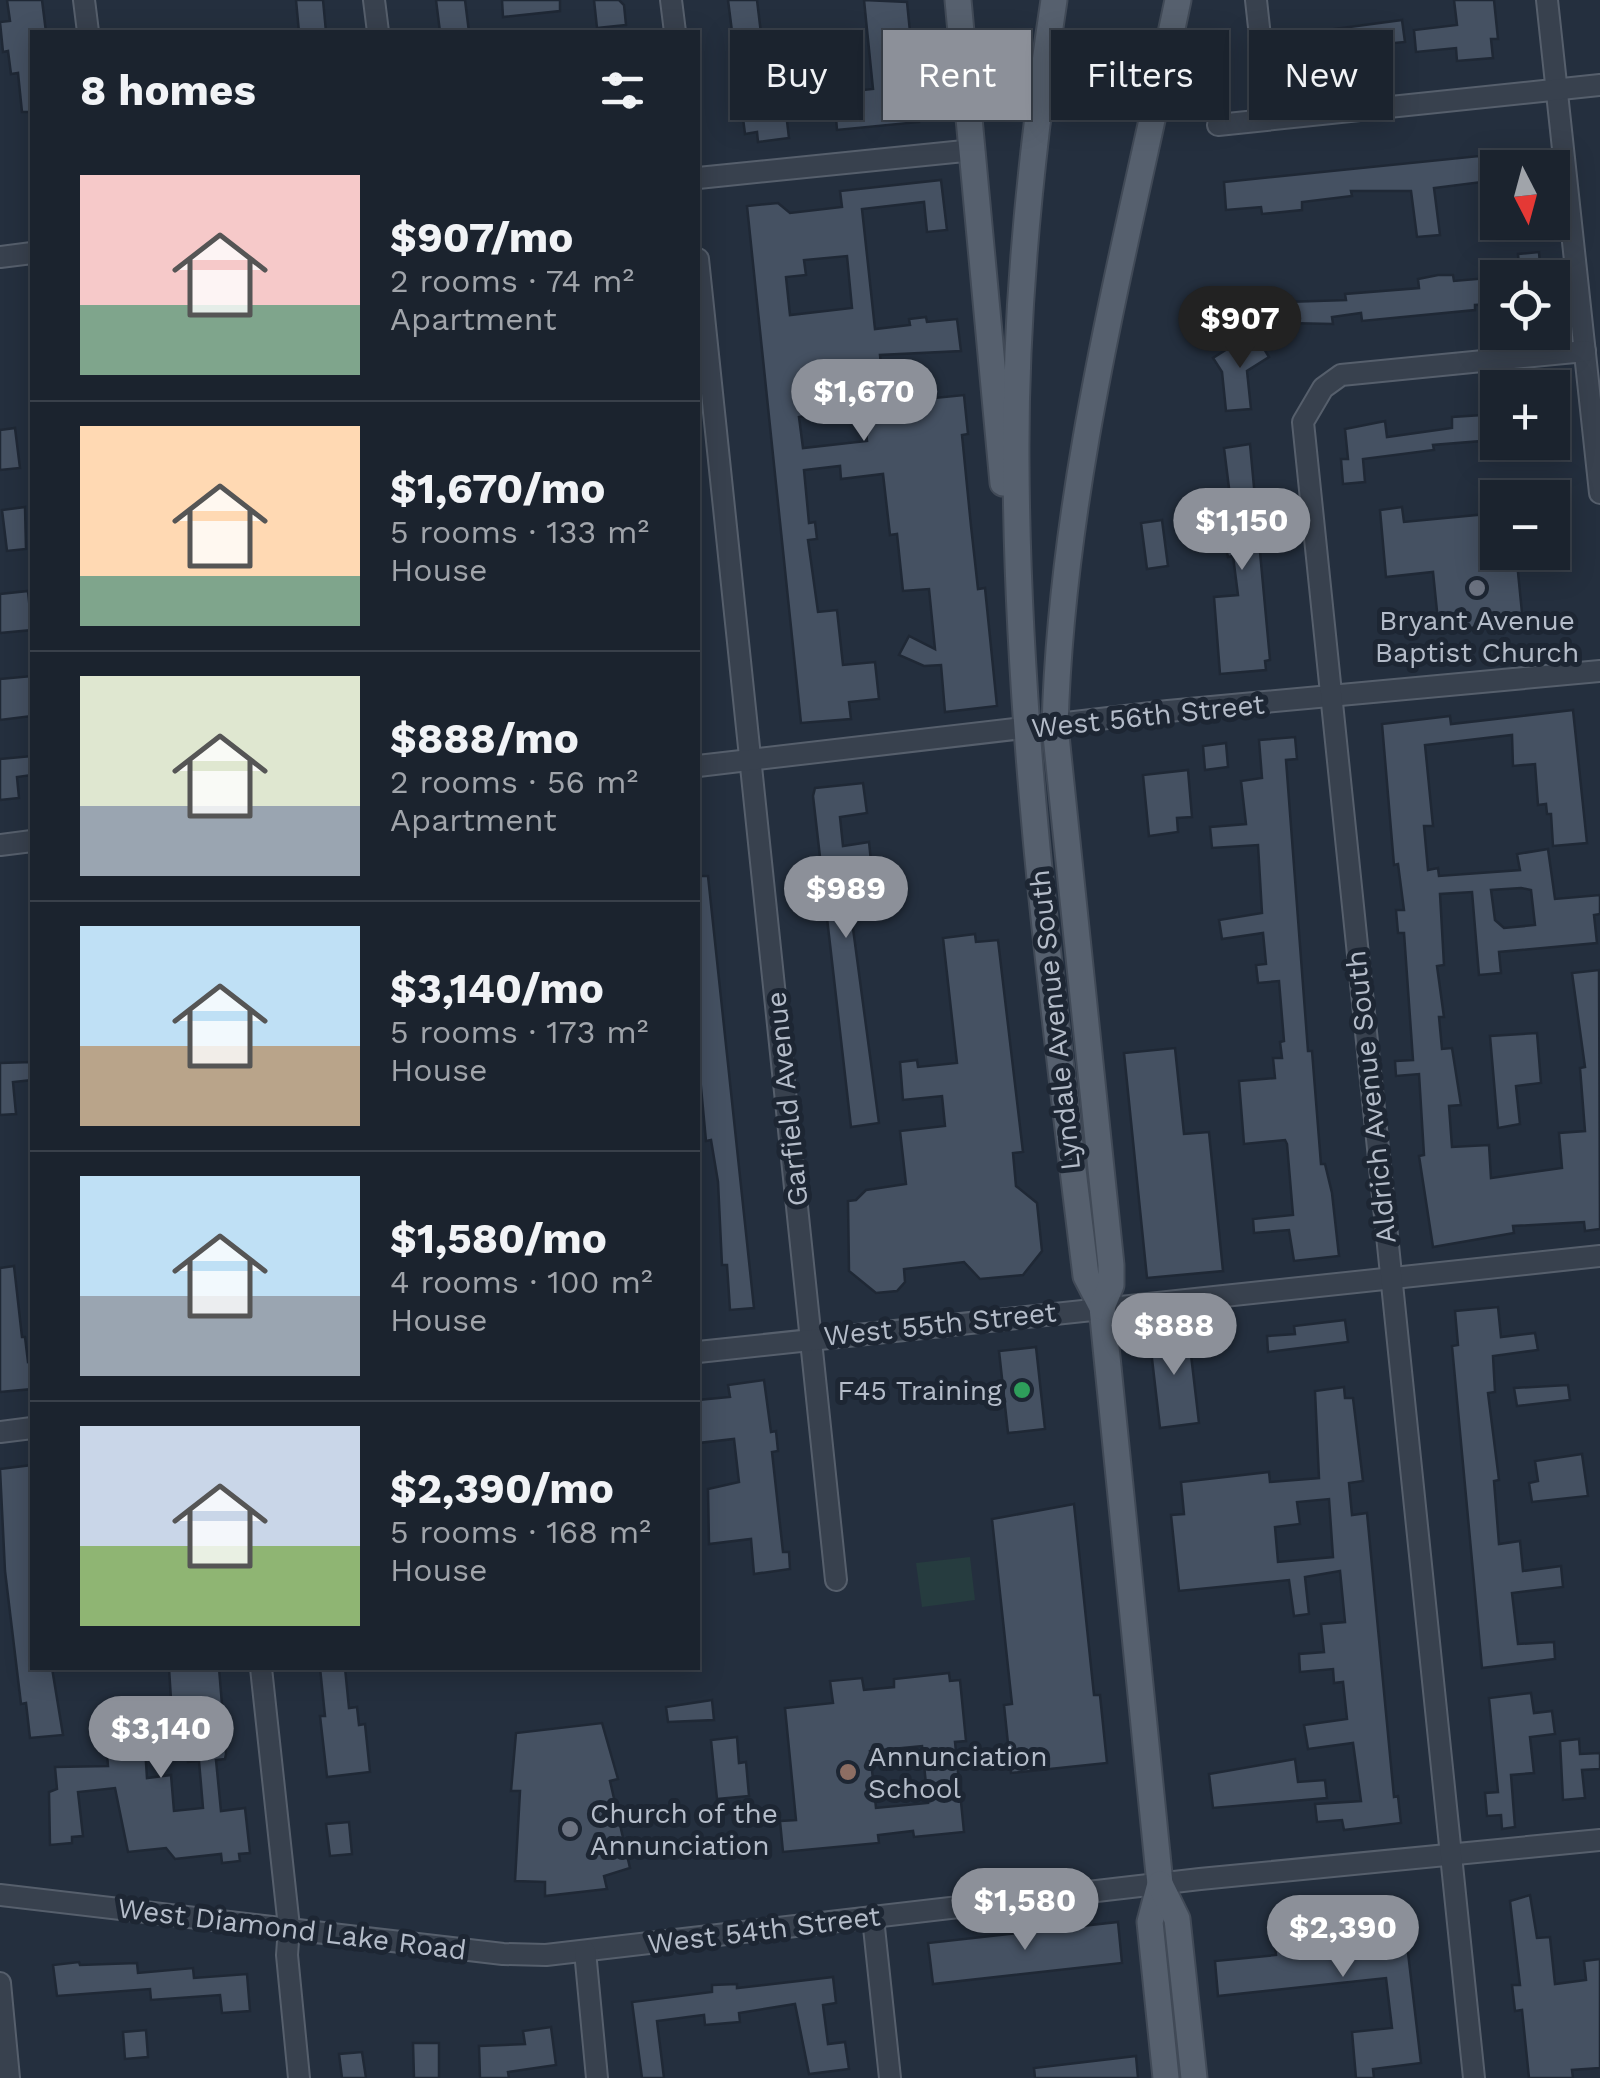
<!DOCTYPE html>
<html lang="en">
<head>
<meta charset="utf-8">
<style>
  body { margin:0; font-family:"Work Sans",sans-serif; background:#282f3a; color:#f1f3f6; height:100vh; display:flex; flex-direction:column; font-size:38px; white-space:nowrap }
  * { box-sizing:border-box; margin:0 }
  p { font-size:32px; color:#a0a4aa }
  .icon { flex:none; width:55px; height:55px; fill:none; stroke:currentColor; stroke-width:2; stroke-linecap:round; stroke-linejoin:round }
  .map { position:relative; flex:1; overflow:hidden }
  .side { position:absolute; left:30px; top:30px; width:670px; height:1640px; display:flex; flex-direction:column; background:#1b232e; border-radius:0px; box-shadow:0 5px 25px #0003,0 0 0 2px #39404a }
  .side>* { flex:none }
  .hud { position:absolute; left:730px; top:30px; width:720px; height:90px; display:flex; gap:20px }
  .needle { width:65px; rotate:174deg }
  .tools { position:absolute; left:1480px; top:150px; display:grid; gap:20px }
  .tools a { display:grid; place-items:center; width:90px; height:90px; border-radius:0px; background:#1b232e; box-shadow:0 5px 25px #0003,0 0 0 2px #39404a; font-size:50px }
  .price { position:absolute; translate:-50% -85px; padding:0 22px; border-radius:35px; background:#8c9099; color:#fff; font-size:32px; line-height:65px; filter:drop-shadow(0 2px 5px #0008) }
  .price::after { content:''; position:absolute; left:50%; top:60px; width:30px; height:22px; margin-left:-15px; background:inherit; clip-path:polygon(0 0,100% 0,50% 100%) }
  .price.selected { background:#222; color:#fff }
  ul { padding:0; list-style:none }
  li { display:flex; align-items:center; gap:30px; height:250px; padding:0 50px }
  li+li { border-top:2px solid #39404a }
  li span { display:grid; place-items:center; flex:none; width:280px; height:200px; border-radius:0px; color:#555 }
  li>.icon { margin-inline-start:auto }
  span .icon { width:120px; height:120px; fill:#fffc; stroke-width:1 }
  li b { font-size:42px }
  h2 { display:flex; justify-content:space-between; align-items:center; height:120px; padding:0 50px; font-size:42px }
  .chip { padding:0 35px; border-radius:0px; background:#1b232e; box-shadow:0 5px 25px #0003,0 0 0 2px #39404a; font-size:35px; line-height:90px }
  .chip.selected { background:#8c9099; color:#fff }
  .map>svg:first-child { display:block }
  .green { fill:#263c3f }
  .building { fill:#455162; stroke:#1f2835; stroke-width:2.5; fill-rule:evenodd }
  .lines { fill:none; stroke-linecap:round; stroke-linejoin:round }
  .minor-casing { stroke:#565f6c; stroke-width:24 }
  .major-casing { stroke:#414a57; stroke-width:29 }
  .minor { stroke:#38414e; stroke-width:20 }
  .major { stroke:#56606e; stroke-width:25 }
  .worship-dot { fill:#6b7280; stroke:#1d2633; stroke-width:4 }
  .leisure-dot { fill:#2e9e5b; stroke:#1d2633; stroke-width:4 }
  .education-dot { fill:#8d6e63; stroke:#1d2633; stroke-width:4 }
  .labels { text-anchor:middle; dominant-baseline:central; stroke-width:10; stroke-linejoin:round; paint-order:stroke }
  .poi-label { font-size:28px; fill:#b4bcc9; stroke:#1d2633; text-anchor:start }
  .street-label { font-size:28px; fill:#b4bcc9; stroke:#1d2633 }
</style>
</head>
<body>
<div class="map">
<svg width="1600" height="2078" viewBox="0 0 1600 2078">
  <rect width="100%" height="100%" fill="#242f3e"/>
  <polygon class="green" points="970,1557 975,1600 922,1607 916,1563"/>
  <g class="building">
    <polygon points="7,0 42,0 46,32 32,32 32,112 22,112 18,73 11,74 8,51 3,52 0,22 10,21"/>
    <polygon points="296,0 323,0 326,32 299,32"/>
    <polygon points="436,0 465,0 469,32 440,32"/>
    <polygon points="502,0 560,0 560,11 503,17"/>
    <polygon points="594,0 619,0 624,5 626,25 597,28"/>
    <polygon points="728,0 757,0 766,75 813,70 816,94 784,96 789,138 758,142 757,132 745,134"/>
    <polygon points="864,0 907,2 919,122 837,130 834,93 873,89"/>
    <polygon points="1454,0 1494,0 1498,39 1491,39 1493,58 1457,61 1456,48 1416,52 1414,30 1457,25"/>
    <polygon points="1402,20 1405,42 1374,45 1364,50 1365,55 1315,60 1312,32"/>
    <polygon points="1479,156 1480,162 1498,160 1498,180 1434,188 1440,235 1417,237 1411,191 1351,191 1352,196 1302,202 1302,210 1262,214 1261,207 1226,210 1224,182"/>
    <path d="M 941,180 L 947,230 L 927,232 L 924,202 L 862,209 L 875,329 L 910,325 L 909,319 L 926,317 L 927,322 L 957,319 L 961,351 L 880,355 L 885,403 L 964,395 L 968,434 L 962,435 L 971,526 L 978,589 L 985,588 L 997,706 L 945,712 L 941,665 L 924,666 L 899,655 L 909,636 L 935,649 L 929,589 L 903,591 L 897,534 L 890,535 L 883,474 L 841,479 L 840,466 L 804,470 L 809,523 L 815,522 L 817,539 L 808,540 L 818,612 L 837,610 L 843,665 L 875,662 L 879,699 L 849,702 L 851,719 L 801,723 L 747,206 L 778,203 L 790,213 L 842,207 L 840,191 ZM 847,256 L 852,308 L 790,315 L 786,277 L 806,275 L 804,260 ZM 862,393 L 867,441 L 803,448 L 799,417 L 811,415 L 809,398 Z"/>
    <polygon points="1539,252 1541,278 1520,278 1518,254"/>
    <polygon points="1438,275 1453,275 1454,281 1488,278 1491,304 1475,305 1475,310 1362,321 1361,313 1332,317 1333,324 1287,323 1285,302 1346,300 1345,294 1419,288 1418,279"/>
    <polygon points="1254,332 1269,357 1247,371 1251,409 1226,411 1222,372 1213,358"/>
    <polygon points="1498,414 1494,440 1433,445 1434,450 1363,459 1365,482 1343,484 1341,459 1348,459 1345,429 1385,421 1387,437 1452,428 1452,417"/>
    <polygon points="15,428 20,468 0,470 0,430"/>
    <polygon points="1250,444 1270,660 1265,661 1266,670 1220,674 1214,597 1238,595 1233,556 1228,557 1215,498 1230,496 1224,448"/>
    <polygon points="25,507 26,549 7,551 2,510"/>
    <polygon points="1402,507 1404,522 1498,513 1498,552 1516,552 1523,623 1439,631 1433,572 1386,577 1380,510"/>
    <polygon points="1162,520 1168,566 1147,569 1141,523"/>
    <polygon points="28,591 32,630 0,633 0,594"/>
    <polygon points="32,676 32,716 0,720 0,679"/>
    <path d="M 1573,710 L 1587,843 L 1553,846 L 1551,814 L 1547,814 L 1546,804 L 1538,805 L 1535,764 L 1513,766 L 1512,735 L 1425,745 L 1433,826 L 1424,826 L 1428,870 L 1438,868 L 1439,876 L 1520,870 L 1517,854 L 1548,849 L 1555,899 L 1600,895 L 1600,914 L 1594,915 L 1597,943 L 1499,952 L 1501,973 L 1479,975 L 1472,892 L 1440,894 L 1444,965 L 1437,966 L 1444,1017 L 1439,1017 L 1442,1049 L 1452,1048 L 1461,1105 L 1449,1106 L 1452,1147 L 1489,1145 L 1491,1178 L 1562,1168 L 1559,1133 L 1585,1131 L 1580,1068 L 1585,1067 L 1572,973 L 1599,970 L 1600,1229 L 1585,1231 L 1584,1222 L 1513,1226 L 1514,1233 L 1433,1247 L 1419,1156 L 1424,1155 L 1419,1074 L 1396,1076 L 1395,1061 L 1413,1060 L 1404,933 L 1398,933 L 1396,910 L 1404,910 L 1398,864 L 1394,865 L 1382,724 L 1450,716 L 1451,724 ZM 1521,888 L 1531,890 L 1535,925 L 1504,928 L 1495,920 L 1491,890 Z"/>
    <polygon points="1295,737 1297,759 1286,760 1308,1051 1312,1051 1321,1164 1325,1164 1332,1193 1339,1256 1294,1261 1289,1230 1254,1233 1253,1219 1293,1215 1287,1144 1285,1140 1244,1144 1239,1081 1275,1078 1273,1058 1282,1058 1280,1042 1284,1041 1279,981 1258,983 1256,965 1266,964 1263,933 1222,939 1219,920 1262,913 1258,845 1212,848 1210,827 1246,824 1241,781 1262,778 1259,740"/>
    <polygon points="1226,743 1228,767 1205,770 1203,746"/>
    <polygon points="32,756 32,775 17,777 19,798 0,800 0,759"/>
    <polygon points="1188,770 1192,817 1177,818 1178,832 1149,836 1143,775"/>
    <polygon points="863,783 867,813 840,817 843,846 869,842 871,861 852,862 856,905 850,906 879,1123 851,1127 813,796 815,788"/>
    <polygon points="698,876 708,876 754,1308 730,1310 727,1265 722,1265 718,1182 711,1140 706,1141 698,1055"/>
    <polygon points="975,934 976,942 998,940 1023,1152 1013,1153 1016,1186 1037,1203 1042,1251 1023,1275 980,1279 964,1262 904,1269 905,1282 897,1291 876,1293 849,1271 848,1201 856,1200 866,1190 906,1184 900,1131 945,1126 942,1096 903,1100 900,1062 917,1060 918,1067 957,1063 943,938"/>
    <polygon points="1537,1033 1541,1083 1516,1086 1520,1124 1498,1128 1490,1036"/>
    <polygon points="1175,1048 1184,1134 1209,1132 1223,1271 1147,1278 1124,1053"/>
    <polygon points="32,1062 32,1080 13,1082 16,1114 0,1115 0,1063"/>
    <polygon points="14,1266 22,1337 25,1337 28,1362 32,1361 32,1389 0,1392 0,1268"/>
    <polygon points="1498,1307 1501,1337 1535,1333 1538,1350 1493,1356 1495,1392 1488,1393 1499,1480 1494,1481 1499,1544 1520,1541 1523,1571 1561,1566 1563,1587 1512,1593 1518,1644 1554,1642 1555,1659 1482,1668 1452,1346 1458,1345 1455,1311"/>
    <polygon points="1345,1320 1348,1342 1268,1352 1267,1336 1295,1334 1294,1326"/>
    <polygon points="1188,1329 1199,1423 1160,1428 1149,1333"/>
    <polygon points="1036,1347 1045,1429 1008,1433 999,1351"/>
    <polygon points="764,1380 771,1432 776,1431 778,1451 772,1452 783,1552 789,1552 790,1569 754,1574 751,1539 709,1544 708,1489 739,1482 734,1439 698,1443 698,1400 730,1397 728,1385"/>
    <polygon points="1568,1385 1570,1400 1517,1406 1514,1388"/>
    <path d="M 1344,1387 L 1345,1398 L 1353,1398 L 1363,1481 L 1349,1483 L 1352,1515 L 1367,1513 L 1394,1797 L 1398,1796 L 1401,1823 L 1344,1830 L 1342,1820 L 1317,1822 L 1315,1804 L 1361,1801 L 1353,1743 L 1308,1749 L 1304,1725 L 1347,1719 L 1343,1682 L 1334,1683 L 1333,1669 L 1300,1672 L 1299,1654 L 1324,1652 L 1321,1624 L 1345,1622 L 1340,1571 L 1305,1577 L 1309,1614 L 1294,1616 L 1289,1580 L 1179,1591 L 1171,1515 L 1184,1514 L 1181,1482 L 1269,1472 L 1270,1482 L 1319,1478 L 1315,1391 ZM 1329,1499 L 1333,1557 L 1278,1562 L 1275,1527 L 1300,1524 L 1297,1502 Z"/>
    <polygon points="1582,1454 1588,1496 1532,1502 1529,1483 1538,1481 1535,1461"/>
    <polygon points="32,1465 32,1668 52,1668 63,1735 30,1738 26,1703 21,1704 5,1571 0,1469"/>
    <polygon points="1074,1504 1094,1695 1100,1695 1107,1763 1011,1773 1004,1705 1012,1704 992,1519"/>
    <polygon points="169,1668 219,1668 226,1754 225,1759 216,1760 221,1811 245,1808 250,1853 239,1854 240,1861 222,1863 221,1854 175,1859 166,1848 128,1852 115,1788 78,1792 83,1836 72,1837 72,1843 50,1845 49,1792 57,1789 55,1767 108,1766 105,1730 129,1728 127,1712 149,1709 151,1731 144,1731 147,1778 171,1775 174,1811 203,1808 199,1761 188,1762 183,1714 172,1715"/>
    <polygon points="320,1668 345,1668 349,1708 357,1707 359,1725 365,1724 370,1772 327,1777 320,1716 325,1716"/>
    <path d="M 949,1673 L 950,1681 L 960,1680 L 966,1741 L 955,1742 L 964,1832 L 914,1837 L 913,1831 L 878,1835 L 879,1843 L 783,1852 L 780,1821 L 796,1820 L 785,1708 L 833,1703 L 830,1681 L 862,1678 L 864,1690 L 894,1687 L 894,1679 ZM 922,1746 L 928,1803 L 876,1808 L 870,1751 Z"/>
    <polygon points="1531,1693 1534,1713 1552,1711 1555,1734 1530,1737 1534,1773 1511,1775 1515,1827 1502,1829 1501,1815 1487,1816 1485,1793 1498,1792 1489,1698"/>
    <polygon points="712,1700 714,1720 668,1722 666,1707"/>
    <polygon points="602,1723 618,1779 610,1781 630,1868 604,1876 607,1889 545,1896 545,1882 515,1881 520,1791 511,1791 516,1733"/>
    <polygon points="737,1737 739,1763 746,1762 749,1796 717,1799 711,1740"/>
    <polygon points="1579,1739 1580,1754 1600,1753 1600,1769 1582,1770 1585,1798 1563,1800 1560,1741"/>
    <polygon points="1295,1759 1298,1782 1325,1780 1327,1798 1213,1808 1209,1774"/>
    <polygon points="349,1822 352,1854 330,1856 326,1824"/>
    <polygon points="1530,1895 1537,1938 1550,1937 1555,1984 1586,1980 1584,1961 1600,1959 1600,2068 1572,2070 1573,2078 1529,2078 1522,2010 1515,2011 1512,1985 1520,1985 1510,1901"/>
    <polygon points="1403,1910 1421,2063 1373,2069 1374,2078 1356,2078 1352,2032 1392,2028 1386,1978 1218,1996 1215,1961 1276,1955 1274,1937 1330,1932 1329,1924 1366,1921 1365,1913"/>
    <polygon points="1118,1922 1122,1963 933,1984 928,1943"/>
    <polygon points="79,1962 80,1965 137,1963 138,1973 193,1968 194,1978 247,1974 250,2011 222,2013 220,1995 151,2000 150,1989 57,1996 53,1965"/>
    <polygon points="833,1977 836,2003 823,2005 828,2044 845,2042 849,2069 809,2074 795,2004 739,2013 740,2022 705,2025 704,2015 657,2021 664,2078 642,2078 632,2002 712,1992 712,1985 737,1984 737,1988"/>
    <polygon points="551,2027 556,2065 508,2072 509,2078 480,2078 479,2046 525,2044 523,2031"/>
    <polygon points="146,2030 148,2057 125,2059 123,2032"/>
    <polygon points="413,2043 439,2043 439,2078 414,2078"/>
    <polygon points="362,2052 366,2078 342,2078 339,2054"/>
    <polygon points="1136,2056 1138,2078 1035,2078 1034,2068"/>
  </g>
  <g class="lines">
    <g class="minor-casing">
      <g id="minor">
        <polyline points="84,0 88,32"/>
        <polyline points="374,0 378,32"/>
        <polyline points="671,0 675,32"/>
        <polyline points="1256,0 1269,119"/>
        <polyline points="1547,0 1600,493"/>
        <polyline points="1218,125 1600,85"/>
        <polyline points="698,178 974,150"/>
        <polyline points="0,257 32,253"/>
        <polyline points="698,259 836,1580"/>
        <polyline points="698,766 1168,711 1600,671"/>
        <polyline points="0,845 32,841"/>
        <polyline points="698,1352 1600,1256"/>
        <polyline points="0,1432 32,1428"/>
        <polyline points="261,1668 289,1927 287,1955 299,2078"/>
        <polyline points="0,1895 503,1954 546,1955 1200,1879 1600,1840"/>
        <polyline points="873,1918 890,2078"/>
        <polyline points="585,1951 597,2078"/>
        <polyline points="0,1983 9,2078"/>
        <polyline points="1474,2078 1303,422 1323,388 1341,375 1585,351"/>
      </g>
    </g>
    <g class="major-casing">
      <g id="major">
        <polyline points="958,0 1003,483"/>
        <path d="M 1054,0 C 1031,151 1015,307 1016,460 C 1017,732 1053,1006 1086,1276 L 1102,1307 L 1160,1884 L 1150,1922 L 1166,2078"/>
        <path d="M 1102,1307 L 1111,1285 L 1111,1265 L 1055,726 C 1062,480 1128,240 1178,0"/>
        <polyline points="1160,1884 1177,1919 1194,2078"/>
      </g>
    </g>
    <use href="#minor" class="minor"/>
    <use href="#major" class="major"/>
  </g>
  <g class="worship-dot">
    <circle cx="1477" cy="588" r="10"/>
    <circle cx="570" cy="1829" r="10"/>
  </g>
  <circle class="leisure-dot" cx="1022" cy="1390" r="10"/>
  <circle class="education-dot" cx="848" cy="1772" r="10"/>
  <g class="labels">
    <g class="poi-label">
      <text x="1477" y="620" text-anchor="middle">Bryant Avenue<tspan x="1477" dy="32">Baptist Church</tspan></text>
      <text x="1002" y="1390" text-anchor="end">F45 Training</text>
      <text x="868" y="1756">Annunciation<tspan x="868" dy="32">School</tspan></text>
      <text x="590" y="1813">Church of the<tspan x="590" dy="32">Annunciation</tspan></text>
    </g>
    <g class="street-label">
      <text transform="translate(1148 716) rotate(-6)">West 56th Street</text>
      <text transform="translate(1055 1020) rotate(-96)">Lyndale Avenue South</text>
      <text transform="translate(1371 1097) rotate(-96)">Aldrich Avenue South</text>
      <text transform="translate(787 1099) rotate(-96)">Garfield Avenue</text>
      <text transform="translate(940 1324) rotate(-6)">West 55th Street</text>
      <text transform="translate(292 1929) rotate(7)">West Diamond Lake Road</text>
      <text transform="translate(764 1930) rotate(-7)">West 54th Street</text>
    </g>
  </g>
</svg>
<div class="tools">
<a><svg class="needle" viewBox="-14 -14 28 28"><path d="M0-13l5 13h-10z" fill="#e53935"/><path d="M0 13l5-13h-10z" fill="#a0a4aa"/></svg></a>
<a><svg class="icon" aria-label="locate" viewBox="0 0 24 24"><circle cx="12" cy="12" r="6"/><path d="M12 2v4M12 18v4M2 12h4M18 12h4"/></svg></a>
<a>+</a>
<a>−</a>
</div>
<b class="price selected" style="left:1240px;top:371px">$907</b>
<b class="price" style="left:864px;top:444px">$1,670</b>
<b class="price" style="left:1242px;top:573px">$1,150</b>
<b class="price" style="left:846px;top:941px">$989</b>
<b class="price" style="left:1174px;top:1378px">$888</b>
<b class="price" style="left:161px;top:1781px">$3,140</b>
<b class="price" style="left:1025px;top:1953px">$1,580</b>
<b class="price" style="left:1343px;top:1980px">$2,390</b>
<div class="hud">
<a class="chip">Buy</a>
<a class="chip selected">Rent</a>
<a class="chip">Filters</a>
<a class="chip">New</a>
</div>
<section class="side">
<h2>8 homes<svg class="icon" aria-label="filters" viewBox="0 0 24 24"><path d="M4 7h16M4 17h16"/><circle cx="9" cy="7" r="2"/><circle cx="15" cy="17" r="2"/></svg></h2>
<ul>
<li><span style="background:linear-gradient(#f6c9c9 65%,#7fa58c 0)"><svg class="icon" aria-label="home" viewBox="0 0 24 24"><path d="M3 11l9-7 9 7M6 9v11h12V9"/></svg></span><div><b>$907/mo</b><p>2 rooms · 74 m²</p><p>Apartment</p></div></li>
<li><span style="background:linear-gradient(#ffd9b3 75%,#7fa58c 0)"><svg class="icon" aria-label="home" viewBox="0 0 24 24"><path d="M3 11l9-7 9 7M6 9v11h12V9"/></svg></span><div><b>$1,670/mo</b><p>5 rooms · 133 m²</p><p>House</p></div></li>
<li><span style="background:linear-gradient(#dfe7d0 65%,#9aa5b1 0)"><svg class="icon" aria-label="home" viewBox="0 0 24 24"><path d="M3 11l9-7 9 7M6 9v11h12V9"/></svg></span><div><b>$888/mo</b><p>2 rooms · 56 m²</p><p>Apartment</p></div></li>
<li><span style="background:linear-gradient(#bfe0f5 60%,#b9a48a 0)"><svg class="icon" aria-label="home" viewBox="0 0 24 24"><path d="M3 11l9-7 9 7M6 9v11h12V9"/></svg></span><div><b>$3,140/mo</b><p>5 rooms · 173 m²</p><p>House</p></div></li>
<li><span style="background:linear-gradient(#bfe0f5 60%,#9aa5b1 0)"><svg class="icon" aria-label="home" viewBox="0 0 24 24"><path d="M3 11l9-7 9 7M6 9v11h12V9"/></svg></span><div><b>$1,580/mo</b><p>4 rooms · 100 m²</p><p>House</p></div></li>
<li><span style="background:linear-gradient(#c9d6e8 60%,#8fb573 0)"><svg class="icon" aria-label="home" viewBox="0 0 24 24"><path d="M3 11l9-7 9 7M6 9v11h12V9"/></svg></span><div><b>$2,390/mo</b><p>5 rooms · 168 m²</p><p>House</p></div></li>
</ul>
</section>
</div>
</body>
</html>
